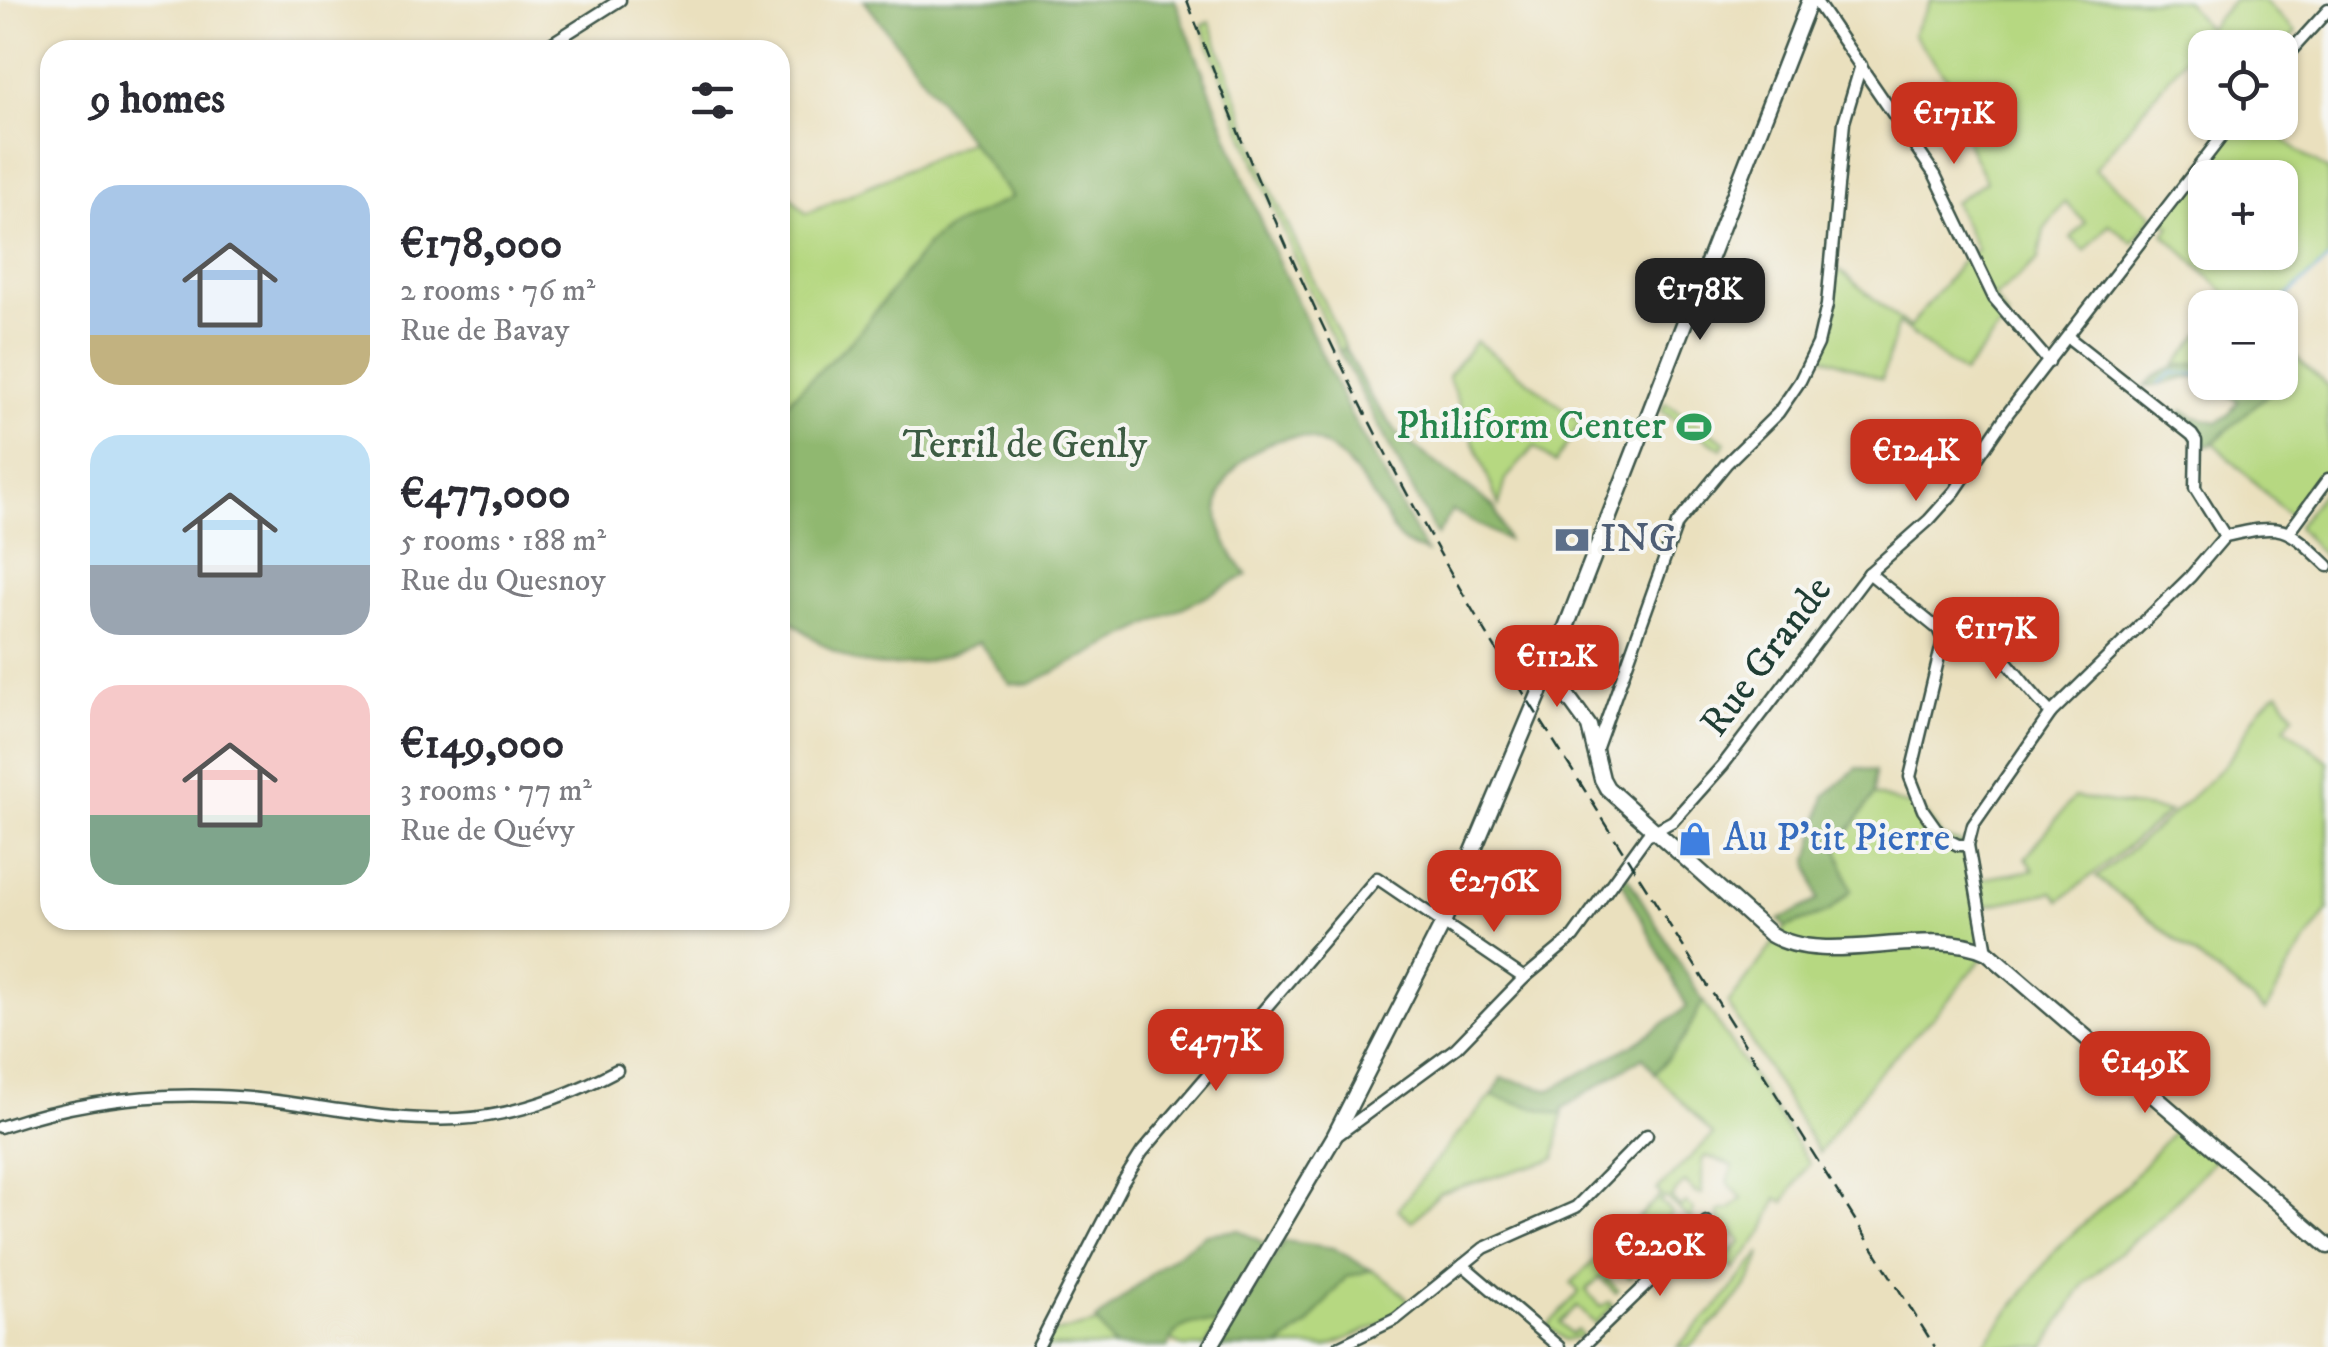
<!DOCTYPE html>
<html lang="en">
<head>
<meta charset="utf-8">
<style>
  body { margin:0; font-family:"IM FELL DW Pica",serif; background:#f7f7f7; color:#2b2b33; height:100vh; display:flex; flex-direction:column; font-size:38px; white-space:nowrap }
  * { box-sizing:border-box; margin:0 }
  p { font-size:32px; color:#7c7c81 }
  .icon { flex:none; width:55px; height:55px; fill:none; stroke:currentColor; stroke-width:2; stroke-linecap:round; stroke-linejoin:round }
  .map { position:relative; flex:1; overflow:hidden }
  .sheet { position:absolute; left:40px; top:40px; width:750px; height:890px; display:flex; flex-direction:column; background:#fff; border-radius:30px; box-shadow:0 2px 8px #0004 }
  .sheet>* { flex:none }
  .controls { position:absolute; left:2188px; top:30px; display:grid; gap:20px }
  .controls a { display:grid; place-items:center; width:110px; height:110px; border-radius:20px; background:#fff; box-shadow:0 2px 8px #0004; font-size:50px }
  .price { position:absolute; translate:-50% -85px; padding:0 22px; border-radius:20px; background:#c8321e; color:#fff; font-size:32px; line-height:65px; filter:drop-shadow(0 2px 5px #0008) }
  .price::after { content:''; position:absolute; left:50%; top:60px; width:30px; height:22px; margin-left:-15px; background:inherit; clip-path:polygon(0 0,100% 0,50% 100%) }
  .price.selected { background:#222; color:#fff }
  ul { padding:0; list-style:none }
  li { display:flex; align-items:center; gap:30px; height:250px; padding:0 50px }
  li span { display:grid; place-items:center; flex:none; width:280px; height:200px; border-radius:30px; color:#555 }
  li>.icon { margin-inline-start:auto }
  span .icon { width:120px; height:120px; fill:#fffc; stroke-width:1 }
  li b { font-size:42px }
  h2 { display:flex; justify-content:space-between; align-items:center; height:120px; padding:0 50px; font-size:42px }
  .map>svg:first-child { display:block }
  .green { fill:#b6d881; stroke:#6a8a5a; stroke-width:2.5; fill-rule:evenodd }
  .forest { fill:#90b86f; stroke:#587a52; stroke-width:2.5 }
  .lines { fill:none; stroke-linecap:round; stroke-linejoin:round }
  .stream { stroke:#69abdd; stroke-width:2.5 }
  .minor-casing { stroke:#3d5549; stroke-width:15 }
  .major-casing { stroke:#3d5549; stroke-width:19 }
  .minor { stroke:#fff; stroke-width:10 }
  .major { stroke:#fff; stroke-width:14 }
  .rail { stroke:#1f3d34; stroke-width:2.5; stroke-dasharray:15 8; stroke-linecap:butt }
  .labels { text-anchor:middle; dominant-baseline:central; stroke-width:8; stroke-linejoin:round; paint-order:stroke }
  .leisure-label { font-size:40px; fill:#27864d; stroke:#f6f6f2; text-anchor:end }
  .park-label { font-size:40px; fill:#3d5c43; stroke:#f6f6f2 }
  .service-label { font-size:40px; fill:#4e5e75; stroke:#f6f6f2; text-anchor:start }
  .street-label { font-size:40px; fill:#1f3d34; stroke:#f6f6f2 }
  .shop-label { font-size:40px; fill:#366cbe; stroke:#f6f6f2; text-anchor:start }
</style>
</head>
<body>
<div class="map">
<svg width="2328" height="1347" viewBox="0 0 2328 1347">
  <rect width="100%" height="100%" fill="#f6f6f2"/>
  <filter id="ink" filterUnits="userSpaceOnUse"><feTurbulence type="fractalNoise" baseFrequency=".01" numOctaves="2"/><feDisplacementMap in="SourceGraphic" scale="20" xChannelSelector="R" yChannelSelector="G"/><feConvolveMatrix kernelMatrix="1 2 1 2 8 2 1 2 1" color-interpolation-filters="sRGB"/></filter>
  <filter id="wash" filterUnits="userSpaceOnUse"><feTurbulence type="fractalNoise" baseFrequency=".0048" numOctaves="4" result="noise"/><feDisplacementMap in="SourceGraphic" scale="40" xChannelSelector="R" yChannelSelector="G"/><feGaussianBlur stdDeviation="2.25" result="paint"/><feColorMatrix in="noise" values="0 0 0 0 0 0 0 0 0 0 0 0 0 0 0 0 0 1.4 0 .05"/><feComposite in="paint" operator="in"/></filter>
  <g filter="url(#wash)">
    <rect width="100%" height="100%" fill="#eae0be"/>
    <g class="green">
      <polygon points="1931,0 2185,0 2207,29 2234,0 2263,0 2296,32 2280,51 2280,48 2231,47 2227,42 2222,47 2205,48 2205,65 2191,50 2095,169 2153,215 2133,243 2109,224 2085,251 2071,238 2085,222 2065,202 2044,230 2038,260 1994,298 2008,318 1963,374 1898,323 1882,379 1820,355 1831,317 1837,268 1909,328 1967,255 1977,250 1954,202 1986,181 1960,128 1974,113 1913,34"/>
      <path d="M 1210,22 L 1266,178 L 1345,348 L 1339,351 C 1286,245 1243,136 1202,25 Z"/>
      <path d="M 2239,123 L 2262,123 L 2312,161 L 2328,170 L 2328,260 L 2274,307 L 2222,307 L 2230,297 L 2164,234 L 2171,226 L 2163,221 ZM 2205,178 L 2280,178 L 2280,252 L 2205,252 Z"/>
      <polygon points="970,141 1012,198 947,229 928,244 857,335 780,409 780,189 783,188 806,214"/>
      <polygon points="2205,329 2205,363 2175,366"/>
      <polygon points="1476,341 1581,422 1555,463 1534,447 1506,479 1499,506 1448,376"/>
      <polygon points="2280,342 2328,387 2328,474 2290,516 2213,443 2268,393 2257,383 2280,382"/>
      <polygon points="1665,403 1726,442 1722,449 1661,411"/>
      <polygon points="2328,484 2328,560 2297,527"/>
      <path d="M 2278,692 L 2294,715 L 2285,727 L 2328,761 L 2328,910 L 2293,961 L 2266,1011 L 2096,877 C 2141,841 2185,806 2224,765 C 2246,741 2250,710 2278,692 Z"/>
      <polygon points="1874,795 1923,810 1942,837 1968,845 1987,952 1946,1003 1877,1074 1819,1153 1728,1004 1786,927 1830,911 1838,848"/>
      <polygon points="2074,797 2169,812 2060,901 2053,892 1985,906 1979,879 2034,870 2026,857"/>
      <polygon points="1703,1001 1809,1163 1784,1202 1777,1198 1764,1231 1734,1270 1718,1253 1724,1258 1742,1242 1730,1230 1716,1239 1710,1233 1720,1222 1718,1211 1730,1209 1742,1198 1727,1182 1733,1166 1706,1156 1702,1160 1702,1194 1696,1193 1685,1182 1671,1197 1680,1208 1686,1203 1694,1209 1691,1220 1665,1197 1660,1201 1672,1213 1662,1224 1673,1235 1679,1230 1685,1236 1673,1246 1654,1226 1649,1229 1646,1227 1641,1231 1652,1246 1658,1242 1668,1251 1641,1277 1638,1271 1648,1260 1634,1245 1629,1249 1624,1245 1618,1251 1634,1274 1630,1278 1612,1266 1603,1274 1618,1290 1615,1293 1600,1277 1586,1290 1600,1307 1609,1302 1613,1306 1595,1324 1577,1306 1560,1322 1571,1334 1577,1330 1583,1336 1565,1340 1547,1326 1579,1292 1571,1283 1661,1195 1657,1190 1713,1135 1655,1073 1684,1038"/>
      <polygon points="1492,1096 1562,1115 1555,1159 1439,1193 1412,1222 1398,1209 1450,1143"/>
      <polygon points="2181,1123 2203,1142 2215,1159 2162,1216 2085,1282 2045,1347 1982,1347 2057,1248 2126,1185"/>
      <path d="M 1761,1253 C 1754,1290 1715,1321 1689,1347 L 1677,1347 L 1725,1298 Z"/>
      <polygon points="1371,1270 1392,1284 1411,1303 1378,1326 1327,1347 1279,1347 1308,1324 1346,1276"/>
      <polygon points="1198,1320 1218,1325 1205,1347 1184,1347 1170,1340 1178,1329"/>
      <polygon points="1098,1323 1114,1347 1043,1347 1050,1334"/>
    </g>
    <g class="forest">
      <path d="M 864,0 L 1175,0 L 1266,235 L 1348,410 L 1426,552 C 1419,549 1410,547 1405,543 C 1395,537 1389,521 1383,512 C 1354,466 1317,412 1257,450 C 1238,462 1220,482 1218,505 C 1216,528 1232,558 1247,575 L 1030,684 L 1010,684 L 979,642 C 943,660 899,672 859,662 C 835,657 800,628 780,613 L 780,409 L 857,335 L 928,244 L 947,229 L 1012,197 Z"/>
      <polygon points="1345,348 1370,396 1399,435 1494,507 1507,540 1452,510 1437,536 1339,351"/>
      <path d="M 2205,363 L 2205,382 L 2257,383 L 2269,393 L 2209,446 C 2194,440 2178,428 2182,410 L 2194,417 L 2218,422 L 2229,414 L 2238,401 L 2224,392 L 2207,389 L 2201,378 C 2177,376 2166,387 2144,387 C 2160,368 2181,365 2205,363 Z"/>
      <polygon points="1857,768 1875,771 1874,795 1838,848 1851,891 1830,911 1786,927 1779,920 1818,900 1809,861 1825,796"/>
      <polygon points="1624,871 1703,1001 1684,1038 1655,1073 1643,1057 1563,1108 1562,1115 1492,1096 1502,1078 1551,1090 1637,1042 1687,1007 1620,877"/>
      <path d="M 1239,1230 L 1267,1245 L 1218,1325 C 1195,1320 1176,1323 1168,1347 L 1114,1347 L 1096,1320 L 1162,1265 L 1206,1234 Z"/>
      <polygon points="1284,1241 1333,1248 1371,1270 1346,1277 1308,1324 1279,1347 1218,1347"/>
    </g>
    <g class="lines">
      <g class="stream">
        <polyline points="2274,308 2328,260"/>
        <polyline points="2158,384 2172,373 2205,375"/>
      </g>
    </g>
  </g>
  <g filter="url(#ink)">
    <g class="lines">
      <g class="minor-casing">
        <g id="minor">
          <polyline points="1815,0 1935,175 1994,298 2049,362"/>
          <polyline points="541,50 620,0"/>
          <polyline points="2280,63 2328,10"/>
          <polyline points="2069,338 2192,435 2196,441 2195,488 2225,536"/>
          <polyline points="2289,532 2328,479"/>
          <path d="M 2225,536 C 2284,523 2285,525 2328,566"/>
          <polyline points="1869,573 1938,629 1943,640 1910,777 1923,810 1942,837 1958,845 1968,845"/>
          <path d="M 1943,640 L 1965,618 C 1998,645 2020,683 2051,713"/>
          <polyline points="1596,750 1677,524 1726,464 1778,413 1800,381 1818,344 1827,305 1844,122 1861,65"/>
          <polyline points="1987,952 1968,845 1973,825 2051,713 2190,577 2225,536"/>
          <path d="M 0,1127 C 71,1103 142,1093 217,1096 C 297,1098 378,1123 459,1119 C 515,1116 568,1096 617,1070"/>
          <polyline points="1335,1137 1456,1048 1524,978 1573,937 1647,835 1673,821 1723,765 1869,573 1929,520 1955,491 2008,413 2233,122"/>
          <polyline points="1463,1265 1559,1347"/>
          <polyline points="1038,1347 1123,1182 1142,1152 1377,878 1524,978"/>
          <polyline points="1338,1347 1396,1319 1484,1248 1576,1207 1647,1135"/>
          <polyline points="1582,1347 1701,1232 1706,1222"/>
        </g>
      </g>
      <g class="major-casing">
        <g id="major">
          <path d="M 1549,671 L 1589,726 L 1602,779 L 1607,788 L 1770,934 C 1827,969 1924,924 1987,952 L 2328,1246"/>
          <polyline points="1210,1347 1334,1137 1442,925 1549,671 1810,0"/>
        </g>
      </g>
      <use href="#minor" class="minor"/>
      <use href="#major" class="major"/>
      <path class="rail" d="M 1187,0 C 1272,229 1371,445 1499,654 L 1935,1347"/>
    </g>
  </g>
  <defs>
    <g id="stadium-bare" transform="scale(2.7)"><path d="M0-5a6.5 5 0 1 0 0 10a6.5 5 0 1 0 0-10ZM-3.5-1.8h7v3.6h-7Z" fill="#2e9e5b" stroke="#f6f6f2" stroke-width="2.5" paint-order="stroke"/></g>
    <g id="bank-bare" transform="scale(2.7)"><path d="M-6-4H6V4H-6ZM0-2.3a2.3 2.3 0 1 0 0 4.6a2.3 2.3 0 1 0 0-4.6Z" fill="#5c6f8a" stroke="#f6f6f2" stroke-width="2.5" paint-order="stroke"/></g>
    <g id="shop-bare" transform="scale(2.7)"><path d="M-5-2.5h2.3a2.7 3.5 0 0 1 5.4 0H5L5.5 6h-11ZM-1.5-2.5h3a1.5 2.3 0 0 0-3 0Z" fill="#3f7fe0" stroke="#f6f6f2" stroke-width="2.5" paint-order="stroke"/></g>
  </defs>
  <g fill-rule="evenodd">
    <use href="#stadium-bare" x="1694" y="427"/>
    <use href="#bank-bare" x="1572" y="540"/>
    <use href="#shop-bare" x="1695" y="839"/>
  </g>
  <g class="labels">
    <g class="leisure-label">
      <text x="1666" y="427">Philiform Center</text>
    </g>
    <g class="park-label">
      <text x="1025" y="446">Terril de Genly</text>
    </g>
    <g class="service-label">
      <text x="1600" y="540">ING</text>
    </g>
    <g class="street-label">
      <text transform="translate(1767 657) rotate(-53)">Rue Grande</text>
    </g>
    <g class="shop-label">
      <text x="1723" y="839">Au P'tit Pierre</text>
    </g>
  </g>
</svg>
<div class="controls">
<a><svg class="icon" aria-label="locate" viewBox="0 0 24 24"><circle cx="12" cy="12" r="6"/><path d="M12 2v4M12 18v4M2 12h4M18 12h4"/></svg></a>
<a>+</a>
<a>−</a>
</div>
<b class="price" style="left:1954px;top:167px">€171K</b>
<b class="price selected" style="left:1700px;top:343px">€178K</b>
<b class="price" style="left:1916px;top:504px">€124K</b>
<b class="price" style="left:1996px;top:682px">€117K</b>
<b class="price" style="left:1557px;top:710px">€112K</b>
<b class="price" style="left:1494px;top:935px">€276K</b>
<b class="price" style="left:1216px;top:1094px">€477K</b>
<b class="price" style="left:2145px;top:1116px">€149K</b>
<b class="price" style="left:1660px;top:1299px">€220K</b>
<section class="sheet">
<h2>9 homes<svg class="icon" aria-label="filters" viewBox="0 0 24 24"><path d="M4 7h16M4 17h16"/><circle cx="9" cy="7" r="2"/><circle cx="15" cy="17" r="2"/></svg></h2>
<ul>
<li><span style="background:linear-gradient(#a9c7e8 75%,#c2b280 0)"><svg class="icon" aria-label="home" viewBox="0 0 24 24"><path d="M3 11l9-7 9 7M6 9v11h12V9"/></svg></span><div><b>€178,000</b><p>2 rooms · 76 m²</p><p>Rue de Bavay</p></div></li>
<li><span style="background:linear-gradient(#bfe0f5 65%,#9aa5b1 0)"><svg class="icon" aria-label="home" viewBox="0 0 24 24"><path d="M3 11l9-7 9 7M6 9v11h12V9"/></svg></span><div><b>€477,000</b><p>5 rooms · 188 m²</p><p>Rue du Quesnoy</p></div></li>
<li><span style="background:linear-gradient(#f6c9c9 65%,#7fa58c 0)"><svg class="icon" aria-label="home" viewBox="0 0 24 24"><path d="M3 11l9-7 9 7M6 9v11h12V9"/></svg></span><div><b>€149,000</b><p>3 rooms · 77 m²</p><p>Rue de Quévy</p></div></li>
</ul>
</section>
</div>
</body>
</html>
